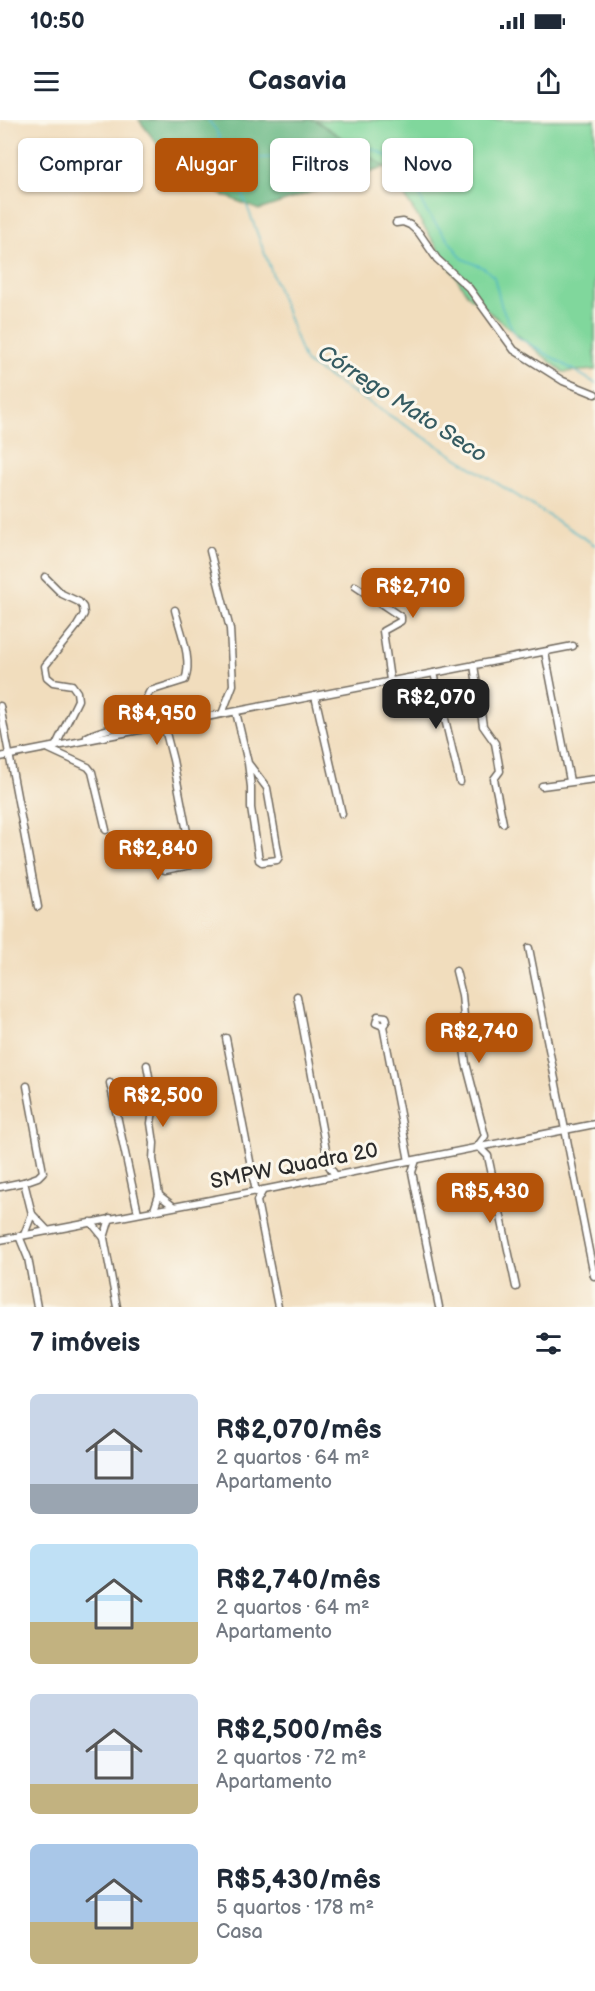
<!DOCTYPE html>
<html lang="pt">
<head>
<meta charset="utf-8">
<style>
  body { margin:0; font-family:"Balsamiq Sans",sans-serif; background:#f2f2f3; color:#1f2937; height:100vh; display:flex; flex-direction:column; font-size:22px; white-space:nowrap }
  * { box-sizing:border-box; margin:0 }
  p { font-size:20px; color:#747a83 }
  .icon { flex:none; width:33px; height:33px; fill:none; stroke:currentColor; stroke-width:2; stroke-linecap:round; stroke-linejoin:round }
  .map { position:relative; height:1187px; overflow:hidden }
  .drawer { display:flex; flex-direction:column; background:#fff; flex:1 }
  .drawer>* { flex:none }
  .top-card { position:absolute; left:18px; top:18px; width:560px; height:54px; display:flex; gap:12px }
  .price { position:absolute; translate:-50% -51px; padding:0 14px; border-radius:12px; background:#b45309; color:#fff; font-size:20px; line-height:39px; filter:drop-shadow(0 2px 3px #0008) }
  .price::after { content:''; position:absolute; left:50%; top:36px; width:18px; height:14px; margin-left:-9px; background:inherit; clip-path:polygon(0 0,100% 0,50% 100%) }
  .price.active { background:#222; color:#fff }
  ul { padding:0; list-style:none }
  li { display:flex; align-items:center; gap:18px; height:150px; padding:0 30px }
  li span { display:grid; place-items:center; flex:none; width:168px; height:120px; border-radius:9px; color:#555 }
  li>.icon { margin-inline-start:auto }
  span .icon { width:72px; height:72px; fill:#fffc; stroke-width:1 }
  li b { font-size:26px }
  h2 { display:flex; justify-content:space-between; align-items:center; height:72px; padding:0 30px; font-size:26px }
  .chip { padding:0 21px; border-radius:9px; background:#fff; box-shadow:0 2px 4px #0004; font-size:21px; line-height:54px }
  .chip.active { background:#b45309; color:#fff }
  .status { display:flex; justify-content:space-between; align-items:center; height:42px; padding:0 30px; background:#fff; direction:ltr }
  .status svg { height:16px; fill:currentColor }
  header { display:flex; justify-content:space-between; align-items:center; height:78px; padding:0 30px; background:#fff; font-size:27px; font-weight:700 }
  .map>svg:first-child { display:block }
  .green { fill:#80d79c; stroke:#568164; stroke-width:1.5 }
  .forest { fill:#68b884; stroke:#4a7258; stroke-width:1.5 }
  .lines { fill:none; stroke-linecap:round; stroke-linejoin:round }
  .stream { stroke:#48b4c5; stroke-width:1.5 }
  .minor-casing { stroke:#70695e; stroke-width:9 }
  .minor { stroke:#fff; stroke-width:6 }
  .labels { text-anchor:middle; dominant-baseline:central; stroke-width:6; stroke-linejoin:round; paint-order:stroke }
  .street-label { font-size:21px; fill:#2b2b2b; stroke:#fbf7ec }
  .water-label { font-size:22px; font-style:italic; fill:#355b61; stroke:#fbf7ec }
</style>
</head>
<body>
<div class="status"><b>10:50</b><svg viewBox="0 0 49 12"><path d="M0 12V9h3v3zM5 12V6h3v6zM10 12V3h3v9zM15 12V0h3v12zM26 1h20v11H26zM47 4h2v5h-2z"/></svg></div>
<header><svg class="icon" aria-label="menu" viewBox="0 0 24 24"><path d="M4 6h16M4 12h16M4 18h16"/></svg>Casavia<svg class="icon" aria-label="share" viewBox="0 0 24 24"><path d="M12 15V3M7 8l5-5 5 5M5 13v7h14v-7"/></svg></header>
<div class="map">
<svg width="595" height="1187" viewBox="0 0 595 1187">
  <rect width="100%" height="100%" fill="#fbf7ec"/>
  <filter id="ink" filterUnits="userSpaceOnUse"><feTurbulence type="fractalNoise" baseFrequency=".0167" numOctaves="2"/><feDisplacementMap in="SourceGraphic" scale="12" xChannelSelector="R" yChannelSelector="G"/><feConvolveMatrix kernelMatrix="1 2 1 2 8 2 1 2 1" color-interpolation-filters="sRGB"/></filter>
  <filter id="wash" filterUnits="userSpaceOnUse"><feTurbulence type="fractalNoise" baseFrequency=".008" numOctaves="4" result="noise"/><feDisplacementMap in="SourceGraphic" scale="24" xChannelSelector="R" yChannelSelector="G"/><feGaussianBlur stdDeviation="1.35" result="paint"/><feColorMatrix in="noise" values="0 0 0 0 0 0 0 0 0 0 0 0 0 0 0 0 0 1.4 0 .05"/><feComposite in="paint" operator="in"/></filter>
  <g filter="url(#wash)">
    <rect width="100%" height="100%" fill="#f1ddbd"/>
    <polygon class="green" points="280,0 595,0 595,250 563,252 467,174 386,47"/>
    <polygon class="forest" points="139,0 315,0 386,47 259,90 184,59"/>
    <g class="lines">
      <g class="stream">
        <polyline points="208,0 216,10 233,48 305,242 595,425"/>
        <polyline points="234,47 256,38 287,37 348,21 378,31 403,46 418,70 426,91 463,139 484,148 494,157 502,188 516,216 595,263"/>
      </g>
    </g>
  </g>
  <g filter="url(#ink)">
    <g class="lines">
      <g class="minor-casing">
        <g id="minor">
          <polyline points="396,103 403,102 410,105 419,113 437,139 469,168 514,230 563,261 595,274"/>
          <polyline points="210,431 230,509 233,565 222,594"/>
          <polyline points="45,457 62,474 79,482 83,487 84,494 77,506 45,546 47,557 53,562 72,565 77,572 78,580 55,627"/>
          <polyline points="355,466 401,497 401,501 383,511 390,560"/>
          <polyline points="545,532 570,661"/>
          <polyline points="474,545 483,606 495,623 500,651 494,659 503,703"/>
          <polyline points="434,553 460,662"/>
          <polyline points="315,576 342,694"/>
          <polyline points="0,586 38,787"/>
          <polyline points="236,592 248,643 251,667 251,688 259,740 262,742 277,740 279,737 267,668 248,643"/>
          <polyline points="164,605 173,640 193,743 191,745 165,750 162,749 161,744 164,741 191,735"/>
          <path d="M 87,617 C 104,607 128,609 141,593 C 146,587 145,578 150,571 L 185,560 C 193,540 180,510 175,490"/>
          <polyline points="49,629 88,647 92,652 106,710"/>
          <polyline points="0,637 573,526"/>
          <polyline points="542,666 595,659"/>
          <polyline points="529,828 594,1156"/>
          <polyline points="456,851 462,875 464,897 462,914 466,943 485,1016 477,1027"/>
          <polyline points="297,876 329,1046 335,1055"/>
          <polyline points="383,906 387,900 386,897 378,896 376,903 383,906 409,1041"/>
          <polyline points="226,918 256,1072"/>
          <polyline points="147,945 154,985 151,1003 154,1023 153,1039 159,1075 154,1090"/>
          <polyline points="110,963 138,1093"/>
          <polyline points="27,966 43,1052 38,1057 24,1062 32,1094 48,1111"/>
          <polyline points="479,1027 488,1036 516,1167"/>
          <polyline points="416,1040 412,1052 439,1187"/>
          <polyline points="0,1067 24,1062"/>
          <polyline points="263,1070 257,1081 278,1187"/>
          <polyline points="159,1075 173,1086"/>
          <polyline points="91,1102 104,1118 117,1187"/>
          <polyline points="24,1115 32,1094"/>
          <polyline points="19,1116 28,1138 37,1187"/>
          <polyline points="104,1118 110,1098"/>
          <polyline points="0,1120 263,1070 595,1004"/>
        </g>
      </g>
      <use href="#minor" class="minor"/>
    </g>
  </g>
  <g class="labels">
    <g class="street-label">
      <text transform="translate(294 1046) rotate(-11)">SMPW Quadra 20</text>
    </g>
    <g class="water-label">
      <text transform="translate(402 284) rotate(33)">Córrego Mato Seco</text>
    </g>
  </g>
</svg>
<b class="price" style="left:413px;top:499px">R$2,710</b>
<b class="price active" style="left:436px;top:610px">R$2,070</b>
<b class="price" style="left:157px;top:626px">R$4,950</b>
<b class="price" style="left:158px;top:761px">R$2,840</b>
<b class="price" style="left:479px;top:944px">R$2,740</b>
<b class="price" style="left:163px;top:1008px">R$2,500</b>
<b class="price" style="left:490px;top:1104px">R$5,430</b>
<div class="top-card">
<a class="chip">Comprar</a>
<a class="chip active">Alugar</a>
<a class="chip">Filtros</a>
<a class="chip">Novo</a>
</div>
</div>
<section class="drawer">
<h2>7 imóveis<svg class="icon" aria-label="filters" viewBox="0 0 24 24"><path d="M4 7h16M4 17h16"/><circle cx="9" cy="7" r="2"/><circle cx="15" cy="17" r="2"/></svg></h2>
<ul>
<li><span style="background:linear-gradient(#c9d6e8 75%,#9aa5b1 0)"><svg class="icon" aria-label="home" viewBox="0 0 24 24"><path d="M3 11l9-7 9 7M6 9v11h12V9"/></svg></span><div><b>R$2,070/mês</b><p>2 quartos · 64 m²</p><p>Apartamento</p></div></li>
<li><span style="background:linear-gradient(#bfe0f5 65%,#c2b280 0)"><svg class="icon" aria-label="home" viewBox="0 0 24 24"><path d="M3 11l9-7 9 7M6 9v11h12V9"/></svg></span><div><b>R$2,740/mês</b><p>2 quartos · 64 m²</p><p>Apartamento</p></div></li>
<li><span style="background:linear-gradient(#c9d6e8 75%,#c2b280 0)"><svg class="icon" aria-label="home" viewBox="0 0 24 24"><path d="M3 11l9-7 9 7M6 9v11h12V9"/></svg></span><div><b>R$2,500/mês</b><p>2 quartos · 72 m²</p><p>Apartamento</p></div></li>
<li><span style="background:linear-gradient(#a9c7e8 65%,#c2b280 0)"><svg class="icon" aria-label="home" viewBox="0 0 24 24"><path d="M3 11l9-7 9 7M6 9v11h12V9"/></svg></span><div><b>R$5,430/mês</b><p>5 quartos · 178 m²</p><p>Casa</p></div></li>
</ul>
</section>
</body>
</html>
